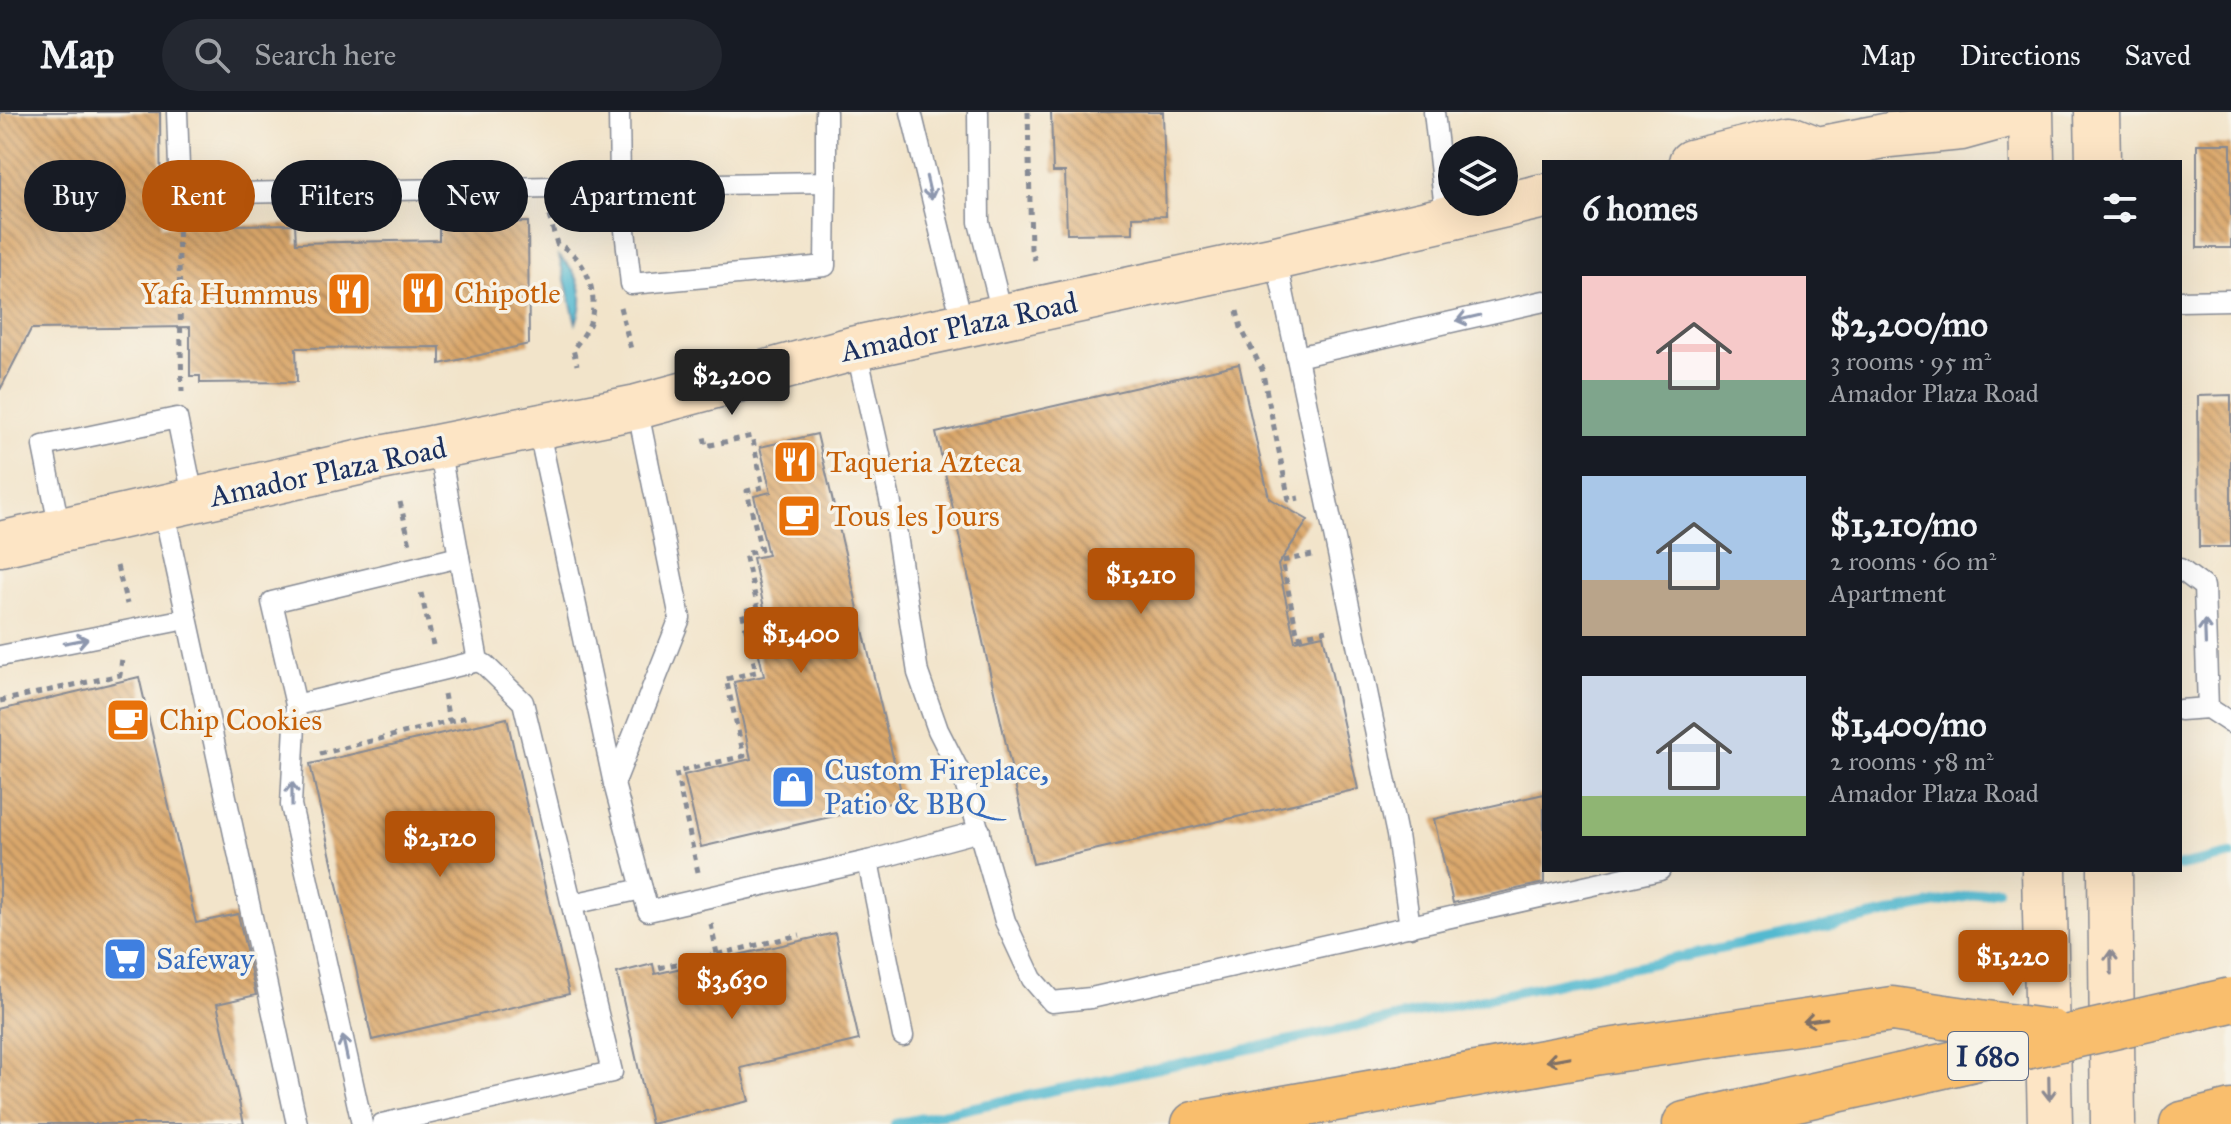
<!DOCTYPE html>
<html lang="en">
<head>
<meta charset="utf-8">
<style>
  body { margin:0; font-family:"IM FELL Great Primer",serif; background:#242831; color:#f1f3f6; height:100vh; display:flex; flex-direction:column; font-size:30px; white-space:nowrap }
  * { box-sizing:border-box; margin:0 }
  p { font-size:26px; color:#9ea1a6 }
  .icon { flex:none; width:44px; height:44px; fill:none; stroke:currentColor; stroke-width:2; stroke-linecap:round; stroke-linejoin:round }
  .map { position:relative; flex:1; overflow:hidden }
  .panel { position:absolute; left:1542px; top:48px; width:640px; height:712px; display:flex; flex-direction:column; background:#171b24; border-radius:0px; box-shadow:0 8px 32px #0002 }
  .panel>* { flex:none }
  .banner { position:absolute; left:24px; top:48px; width:760px; height:72px; display:flex; gap:16px }
  .buttons { position:absolute; left:1438px; top:24px; display:grid; gap:16px }
  .buttons a { display:grid; place-items:center; width:80px; height:80px; border-radius:50%; background:#171b24; box-shadow:0 8px 32px #0002; font-size:40px }
  .price { position:absolute; translate:-50% -68px; padding:0 18px; border-radius:8px; background:#b45309; color:#fff; font-size:26px; line-height:52px; filter:drop-shadow(0 2px 4px #0008) }
  .price::after { content:''; position:absolute; left:50%; top:48px; width:24px; height:18px; margin-left:-12px; background:inherit; clip-path:polygon(0 0,100% 0,50% 100%) }
  .price.current { background:#222; color:#fff }
  ul { padding:0; list-style:none }
  li { display:flex; align-items:center; gap:24px; height:200px; padding:0 40px }
  li span { display:grid; place-items:center; flex:none; width:224px; height:160px; border-radius:0px; color:#555 }
  li>.icon { margin-inline-start:auto }
  span .icon { width:96px; height:96px; fill:#fffc; stroke-width:1 }
  li b { font-size:34px }
  h2 { display:flex; justify-content:space-between; align-items:center; height:96px; padding:0 40px; font-size:34px }
  .tag { padding:0 28px; border-radius:36px; background:#171b24; box-shadow:0 8px 32px #0002; font-size:28px; line-height:72px }
  .tag.current { background:#b45309; color:#fff }
  header { display:flex; align-items:center; gap:48px; box-sizing:border-box; height:112px; padding:0 40px; background:#171b24; border-bottom:2px solid #363941 }
  header strong { font-size:38px }
  nav { display:flex; gap:44px; margin-inline-start:auto; font-size:28px }
  .search { width:560px; height:72px; background:#242831; display:flex; align-items:center; gap:20px; box-sizing:border-box; padding:0 28px; border-radius:44px; color:#9ea1a6; font-size:30px }
  .map>svg:first-child { display:block }
  .water { fill:#52b9d0; stroke:#367497; stroke-width:2 }
  .lines { fill:none; stroke-linecap:round; stroke-linejoin:round }
  .stream { stroke:#52b9d0; stroke-width:10 }
  .building { fill:url(#building-back-hatch) }
  .lane-casing { stroke:#868a94; stroke-width:23 }
  .secondary-casing { stroke:#868a94; stroke-width:47 }
  .highway-casing { stroke:#868a94; stroke-width:47 }
  .path { stroke:#868a94; stroke-width:5; stroke-dasharray:6 6; stroke-linecap:butt }
  .lane { stroke:#fff; stroke-width:20 }
  .secondary { stroke:#fde5c5; stroke-width:44 }
  .highway { stroke:#f9be6d; stroke-width:44 }
  .highway-bridge-casing { stroke:#868a94; stroke-width:47; stroke-linecap:butt }
  .highway-bridge { stroke:#f9be6d; stroke-width:44 }
  .oneway { stroke:#8d97ae }
  .oneway2 { stroke:#8c8a92 }
  .oneway3 { stroke:#7f6f65 }
  .labels { text-anchor:middle; dominant-baseline:central; stroke-width:7; stroke-linejoin:round; paint-order:stroke }
  .shield { fill:#f7f3e8; stroke:#5d6a87; stroke-width:2 }
  .shield-label { font-size:28px; font-weight:bold; fill:#1b2f5e }
  .food-label { font-size:30px; fill:#c56008; stroke:#f7f3e8; text-anchor:start }
  .street-label { font-size:30px; fill:#1b2f5e; stroke:#f7f3e8 }
  .shop-label { font-size:30px; fill:#366cbe; stroke:#f7f3e8; text-anchor:start }
</style>
</head>
<body>
<header>
<strong>Map</strong>
<div class="search"><svg class="icon" aria-label="search" viewBox="0 0 24 24"><circle cx="10" cy="10" r="6"/><path d="M15 15l6 6"/></svg>Search here</div>
<nav><a>Map</a><a>Directions</a><a>Saved</a></nav>
</header>
<div class="map">
<svg width="2231" height="1012" viewBox="0 0 2231 1012">
  <defs>
    <pattern id="building-back-hatch" width="6" height="6" patternUnits="userSpaceOnUse" patternTransform="scale(2)"><rect width="6" height="6" fill="#daa76b"/><path d="M-1 5l2 2M0 0l6 6M5-1l2 2" fill="none" stroke="#b0885b"/></pattern>
  </defs>
  <rect width="100%" height="100%" fill="#f7f3e8"/>
  <filter id="ink" filterUnits="userSpaceOnUse"><feTurbulence type="fractalNoise" baseFrequency=".0125" numOctaves="2"/><feDisplacementMap in="SourceGraphic" scale="16" xChannelSelector="R" yChannelSelector="G"/><feConvolveMatrix kernelMatrix="1 2 1 2 8 2 1 2 1" color-interpolation-filters="sRGB"/></filter>
  <filter id="wash" filterUnits="userSpaceOnUse"><feTurbulence type="fractalNoise" baseFrequency=".006" numOctaves="4" result="noise"/><feDisplacementMap in="SourceGraphic" scale="32" xChannelSelector="R" yChannelSelector="G"/><feGaussianBlur stdDeviation="1.8" result="paint"/><feColorMatrix in="noise" values="0 0 0 0 0 0 0 0 0 0 0 0 0 0 0 0 0 1.4 0 .05"/><feComposite in="paint" operator="in"/></filter>
  <g filter="url(#wash)">
    <rect width="100%" height="100%" fill="#f2e4ca"/>
    <path class="water" d="M 559,144 C 581,164 587,182 576,211 Z"/>
    <g class="lines">
      <g class="stream">
        <polyline points="2180,754 2231,743"/>
        <polyline points="895,1012 1997,778"/>
      </g>
    </g>
    <g id="blocks">
      <g class="building">
        <polygon points="0,0 160,0 161,114 295,112 296,131 439,128 439,111 528,110 529,232 440,252 440,235 296,236 297,270 200,271 200,264 190,264 190,215 31,217 0,278"/>
        <polygon points="1051,0 1163,0 1166,104 1133,105 1133,121 1067,122 1065,60 1053,60"/>
        <rect x="2197" y="32" width="34" height="104"/>
        <polygon points="1239,252 1269,386 1308,408 1278,453 1295,529 1323,523 1358,677 1033,752 936,321"/>
        <polygon points="2231,283 2231,435 2199,435 2198,284"/>
        <polygon points="817,322 903,688 701,735 684,663 751,647 734,570 764,564 750,504 765,500 753,446 768,443 754,384 771,380 760,335"/>
        <polygon points="139,565 196,811 238,802 256,883 217,892 244,1012 0,1012 0,598"/>
        <polygon points="507,606 569,882 372,928 310,652"/>
        <polygon points="1544,682 1544,771 1453,791 1434,707"/>
        <polygon points="835,821 859,928 741,956 749,989 651,1012 617,861 653,852 655,862"/>
      </g>
    </g>
  </g>
  <g filter="url(#ink)">
    <use href="#blocks" fill-opacity="0" stroke="#868a94" stroke-width="2"/>
    <g class="lines">
      <g class="lane-casing">
        <g id="lane">
          <polyline points="177,0 180,82 826,70 826,0"/>
          <polyline points="619,0 620,73 631,172 825,154 826,70"/>
          <polyline points="911,0 963,213"/>
          <polyline points="978,0 979,110 1003,205"/>
          <polyline points="1434,0 1446,106"/>
          <polyline points="1276,146 1397,723 1410,815"/>
          <polyline points="2180,189 2231,188"/>
          <polyline points="856,236 895,410 918,561 938,618 965,671 1005,809 1032,867 1052,890 1091,886 1660,758"/>
          <polyline points="1297,245 1544,189"/>
          <polyline points="538,315 614,672 648,799 868,749 903,924"/>
          <polyline points="163,395 297,1012"/>
          <polyline points="60,418 43,334 177,306 194,389"/>
          <polyline points="459,445 272,490 296,593 478,549"/>
          <polyline points="2180,457 2204,475 2208,596"/>
          <polyline points="0,544 186,507"/>
          <polyline points="296,593 291,693 362,1012"/>
          <polyline points="2180,598 2208,596 2231,611"/>
          <polyline points="614,672 680,506 637,295"/>
          <polyline points="868,749 980,719"/>
          <polyline points="572,792 642,777"/>
          <polyline points="382,1012 612,960 523,590 485,553 478,549 439,335"/>
        </g>
      </g>
      <g class="secondary-casing">
        <g id="secondary">
          <polyline points="2031,0 2032,50"/>
          <polyline points="2097,0 2098,50"/>
          <polyline points="1691,50 1790,26 1818,37 1889,23 1961,16 2019,0"/>
          <polyline points="0,432 371,348 637,295 856,236 1276,146 1544,84"/>
          <polyline points="2044,758 2050,1012"/>
          <polyline points="2110,758 2113,1012"/>
        </g>
      </g>
      <g class="highway-casing">
        <g id="highway">
          <polyline points="1194,1012 1594,941 1892,897 1945,905"/>
          <polyline points="1685,1012 1899,964"/>
          <polyline points="2182,1012 2231,1000"/>
        </g>
      </g>
      <g class="path">
        <polyline points="1028,0 1031,137 1035,148"/>
        <path d="M 549,104 L 557,132 C 583,142 597,175 592,203 C 590,216 581,227 573,237 L 577,253"/>
        <polyline points="178,107 182,280"/>
        <polyline points="620,195 632,241"/>
        <polyline points="1237,199 1241,216 1262,257 1289,388 1299,386"/>
        <polyline points="400,390 410,432"/>
        <polyline points="1312,443 1282,449 1298,525 1327,518"/>
        <polyline points="117,454 127,492"/>
        <polyline points="421,481 433,533"/>
        <polyline points="444,582 449,609"/>
        <polyline points="0,589 120,563 122,546"/>
        <polyline points="320,642 470,604"/>
        <polyline points="698,760 676,660 744,644 726,567 756,560 742,499 758,496 745,442 761,438 747,379 763,375 752,324 706,334 703,320"/>
        <polyline points="711,812 717,842"/>
        <polyline points="659,856 800,823"/>
      </g>
      <use href="#lane" class="lane"/>
      <use href="#secondary" class="secondary"/>
      <use href="#highway" class="highway"/>
      <g class="highway-bridge-casing">
        <g id="highway-bridge">
          <polyline points="1945,905 2051,920"/>
          <polyline points="1899,964 2231,888"/>
        </g>
      </g>
      <use href="#highway-bridge" class="highway-bridge"/>
    </g>
    <defs><path id="oneway-shaft" d="M-6 0H5M1.5-3L5.5 0L1.5 3" fill="none" stroke-width="1.6" stroke-linecap="round" stroke-linejoin="round" transform="scale(2)"/></defs>
    <g class="oneway">
      <use href="#oneway-shaft" transform="translate(929 76) rotate(77)"/>
      <use href="#oneway-shaft" transform="translate(1468 206) rotate(167)"/>
      <use href="#oneway-shaft" transform="translate(2205 520) rotate(-92)"/>
      <use href="#oneway-shaft" transform="translate(76 529) rotate(-11)"/>
      <use href="#oneway-shaft" transform="translate(292 682) rotate(-90)"/>
      <use href="#oneway-shaft" transform="translate(345 936) rotate(-102)"/>
    </g>
    <g class="oneway2">
      <use href="#oneway-shaft" transform="translate(2111 850) rotate(-91)"/>
      <use href="#oneway-shaft" transform="translate(2049 976) rotate(89)"/>
    </g>
    <g class="oneway3">
      <use href="#oneway-shaft" transform="translate(1815 908) rotate(172)"/>
      <use href="#oneway-shaft" transform="translate(1558 947) rotate(170)"/>
    </g>
  </g>
  <defs>
    <g id="restaurant-square" transform="scale(2.3)"><rect x="-9" y="-9" width="18" height="18" rx="4" fill="#e8710a" stroke="#f7f3e8"/><path d="M-5-6h1v4h1v-4h1v4h1v-4h1v5L-1.5 .5V6h-2V.5L-5-1ZM5-6V6H3V1.5H1.5Q1.5-4 5-6Z" fill="#fff"/></g>
    <g id="cafe-square" transform="scale(2.3)"><rect x="-9" y="-9" width="18" height="18" rx="4" fill="#e8710a" stroke="#f7f3e8"/><path d="M-5.5-4.5H6V0H3Q3 3.5 0 3.5H-2.5Q-5.5 3.5-5.5 0ZM3-3.2v2h1.7v-2ZM-6 4.5H4V6H-6Z" fill="#fff"/></g>
    <g id="shop-square" transform="scale(2.3)"><rect x="-9" y="-9" width="18" height="18" rx="4" fill="#3f7fe0" stroke="#f7f3e8"/><path d="M-5-2.5h2.3a2.7 3.5 0 0 1 5.4 0H5L5.5 6h-11ZM-1.5-2.5h3a1.5 2.3 0 0 0-3 0Z" fill="#fff"/></g>
    <g id="supermarket-square" transform="scale(2.3)"><rect x="-9" y="-9" width="18" height="18" rx="4" fill="#3f7fe0" stroke="#f7f3e8"/><path d="M-6-5.5h2.5l.6 2H6L4.5 2H-2.5L-4.4-4H-6ZM-1.5 3.2a1.3 1.3 0 1 0 .1 0ZM3 3.2a1.3 1.3 0 1 0 .1 0Z" fill="#fff"/></g>
  </defs>
  <g fill-rule="evenodd">
    <use href="#restaurant-square" x="423" y="181"/>
    <use href="#restaurant-square" x="349" y="182"/>
    <use href="#restaurant-square" x="795" y="350"/>
    <use href="#cafe-square" x="799" y="404"/>
    <use href="#cafe-square" x="128" y="608"/>
    <use href="#shop-square" x="793" y="675"/>
    <use href="#supermarket-square" x="125" y="847"/>
  </g>
  <g class="labels">
    <rect class="shield" x="1948" y="920" width="80" height="48" rx="6"/>
    <g class="shield-label">
      <text x="1988" y="944">I 680</text>
    </g>
    <g class="food-label">
      <text x="454" y="181">Chipotle</text>
      <text x="318" y="182" text-anchor="end">Yafa Hummus</text>
      <text x="826" y="350">Taqueria Azteca</text>
      <text x="830" y="404">Tous les Jours</text>
      <text x="159" y="608">Chip Cookies</text>
    </g>
    <g class="street-label">
      <text transform="translate(959 215) rotate(-12)">Amador Plaza Road</text>
      <text transform="translate(328 360) rotate(-12)">Amador Plaza Road</text>
    </g>
    <g class="shop-label">
      <text x="824" y="658">Custom Fireplace,<tspan x="824" dy="34">Patio &amp; BBQ</tspan></text>
      <text x="156" y="847">Safeway</text>
    </g>
  </g>
</svg>
<div class="buttons">
<a><svg class="icon" aria-label="layers" viewBox="0 0 24 24"><path d="M12 4l9 5-9 5-9-5zM3 14l9 5 9-5"/></svg></a>
</div>
<b class="price current" style="left:732px;top:305px">$2,200</b>
<b class="price" style="left:1141px;top:504px">$1,210</b>
<b class="price" style="left:801px;top:563px">$1,400</b>
<b class="price" style="left:440px;top:767px">$2,120</b>
<b class="price" style="left:2013px;top:886px">$1,220</b>
<b class="price" style="left:732px;top:909px">$3,630</b>
<div class="banner">
<a class="tag">Buy</a>
<a class="tag current">Rent</a>
<a class="tag">Filters</a>
<a class="tag">New</a>
<a class="tag">Apartment</a>
</div>
<section class="panel">
<h2>6 homes<svg class="icon" aria-label="filters" viewBox="0 0 24 24"><path d="M4 7h16M4 17h16"/><circle cx="9" cy="7" r="2"/><circle cx="15" cy="17" r="2"/></svg></h2>
<ul>
<li><span style="background:linear-gradient(#f6c9c9 65%,#7fa58c 0)"><svg class="icon" aria-label="home" viewBox="0 0 24 24"><path d="M3 11l9-7 9 7M6 9v11h12V9"/></svg></span><div><b>$2,200/mo</b><p>3 rooms · 95 m²</p><p>Amador Plaza Road</p></div></li>
<li><span style="background:linear-gradient(#a9c7e8 65%,#b9a48a 0)"><svg class="icon" aria-label="home" viewBox="0 0 24 24"><path d="M3 11l9-7 9 7M6 9v11h12V9"/></svg></span><div><b>$1,210/mo</b><p>2 rooms · 60 m²</p><p>Apartment</p></div></li>
<li><span style="background:linear-gradient(#c9d6e8 75%,#8fb573 0)"><svg class="icon" aria-label="home" viewBox="0 0 24 24"><path d="M3 11l9-7 9 7M6 9v11h12V9"/></svg></span><div><b>$1,400/mo</b><p>2 rooms · 58 m²</p><p>Amador Plaza Road</p></div></li>
</ul>
</section>
</div>
</body>
</html>
